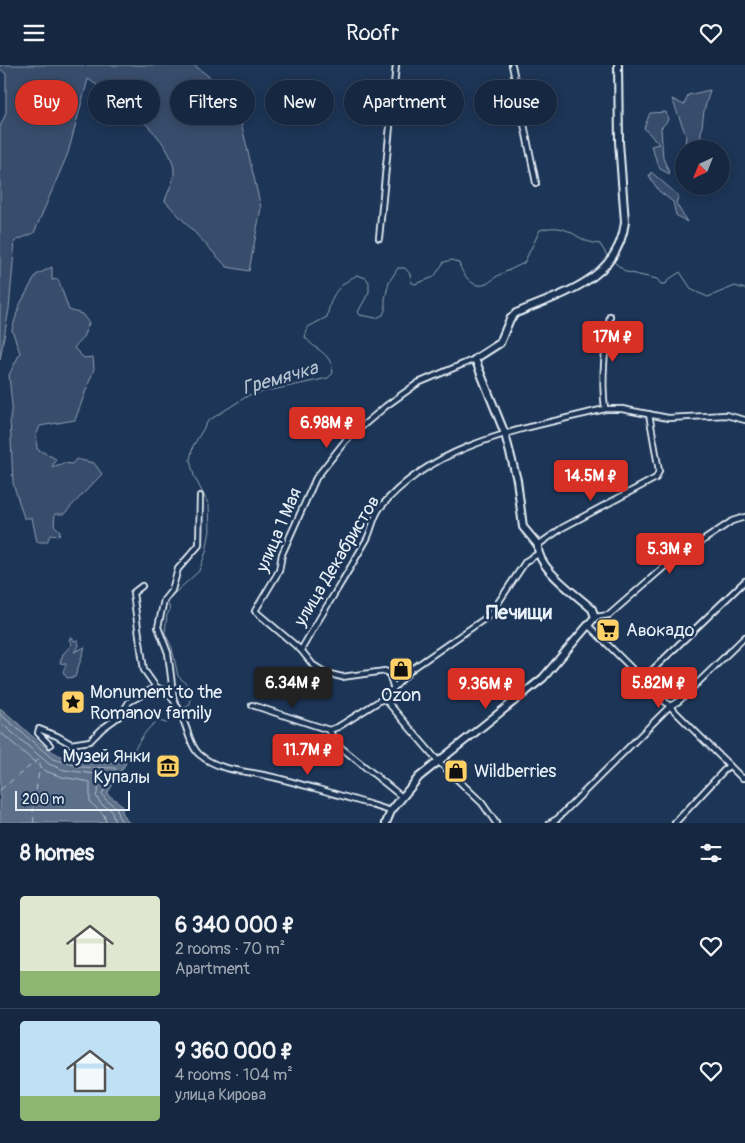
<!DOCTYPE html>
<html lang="en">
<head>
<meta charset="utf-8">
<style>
  body { margin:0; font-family:Pangolin,sans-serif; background:#23344c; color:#f1f3f6; height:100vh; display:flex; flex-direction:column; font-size:19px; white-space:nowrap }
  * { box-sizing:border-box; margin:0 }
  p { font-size:16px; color:#9ea6b1 }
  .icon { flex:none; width:28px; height:28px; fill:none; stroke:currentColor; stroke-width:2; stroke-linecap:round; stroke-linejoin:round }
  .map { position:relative; height:758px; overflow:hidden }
  .side { display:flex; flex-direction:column; background:#162841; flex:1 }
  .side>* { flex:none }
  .guide { position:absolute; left:15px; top:15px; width:715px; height:45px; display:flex; gap:10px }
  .needle { width:32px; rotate:223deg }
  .buttons { position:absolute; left:675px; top:75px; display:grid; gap:10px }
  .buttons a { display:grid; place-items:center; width:55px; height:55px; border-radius:50%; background:#162841; box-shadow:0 2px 12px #0003,0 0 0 1px #35445a; font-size:25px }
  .scale { position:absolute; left:15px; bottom:12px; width:115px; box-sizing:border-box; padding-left:5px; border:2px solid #e8f1f8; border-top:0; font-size:14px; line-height:18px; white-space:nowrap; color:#e8f1f8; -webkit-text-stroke:4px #1d3557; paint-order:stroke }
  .price { position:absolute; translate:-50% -42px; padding:0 11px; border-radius:5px; background:#d93025; color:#fff; font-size:16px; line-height:32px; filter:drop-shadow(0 1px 2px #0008) }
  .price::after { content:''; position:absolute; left:50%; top:30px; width:15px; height:11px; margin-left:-8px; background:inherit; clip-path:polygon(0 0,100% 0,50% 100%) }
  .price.selected { background:#222; color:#fff }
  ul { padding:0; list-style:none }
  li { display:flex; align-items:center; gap:15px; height:125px; padding:0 20px }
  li+li { border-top:1px solid #35445a }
  li span { display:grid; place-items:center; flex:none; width:140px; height:100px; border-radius:5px; color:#555 }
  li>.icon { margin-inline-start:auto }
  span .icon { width:60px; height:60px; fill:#fffc; stroke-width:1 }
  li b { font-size:21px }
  h2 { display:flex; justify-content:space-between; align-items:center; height:60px; padding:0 20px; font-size:21px }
  .chip { padding:0 18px; border-radius:22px; background:#162841; box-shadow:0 2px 12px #0003,0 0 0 1px #35445a; font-size:18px; line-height:45px }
  .chip.selected { background:#d93025; color:#fff }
  header { display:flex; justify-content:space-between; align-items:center; height:65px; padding:0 20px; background:#162841; font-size:22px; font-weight:600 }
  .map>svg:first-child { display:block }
  .green { fill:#374d6c; stroke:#909fb2 }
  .water { fill:#5d7089; stroke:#95a4b5 }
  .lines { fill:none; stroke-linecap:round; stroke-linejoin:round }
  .shore { stroke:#b0bdcc; stroke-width:1 }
  .stream { stroke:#95a4b5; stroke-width:1 }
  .ferry { stroke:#b7c4d1; stroke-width:1; stroke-dasharray:6 5; stroke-linecap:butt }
  .street-casing { stroke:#e8f1f8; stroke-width:8 }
  .secondary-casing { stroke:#e8f1f8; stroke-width:10 }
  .street { stroke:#1d3557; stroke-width:4.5 }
  .secondary { stroke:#1d3557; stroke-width:6 }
  .labels { text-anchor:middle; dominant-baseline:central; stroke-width:5; stroke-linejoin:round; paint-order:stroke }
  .street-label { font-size:18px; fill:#e8f1f8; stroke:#1d3557 }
  .poi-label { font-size:18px; fill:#e8f1f8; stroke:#1d3557; text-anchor:start }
  .water-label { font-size:19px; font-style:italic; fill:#b7c4d1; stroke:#1d3557 }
  .quarter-label { font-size:20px; font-weight:bold; fill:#e8f1f8; stroke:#1d3557 }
</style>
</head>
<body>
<header><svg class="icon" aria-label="menu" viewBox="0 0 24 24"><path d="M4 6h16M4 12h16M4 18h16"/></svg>Roofr<svg class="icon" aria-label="heart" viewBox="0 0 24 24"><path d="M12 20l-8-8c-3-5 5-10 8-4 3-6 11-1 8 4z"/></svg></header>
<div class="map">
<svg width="745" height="758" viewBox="0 0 745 758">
  <rect width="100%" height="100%" fill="#1d3557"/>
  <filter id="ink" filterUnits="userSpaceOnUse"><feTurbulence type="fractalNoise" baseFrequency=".02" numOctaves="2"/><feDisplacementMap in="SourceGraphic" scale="10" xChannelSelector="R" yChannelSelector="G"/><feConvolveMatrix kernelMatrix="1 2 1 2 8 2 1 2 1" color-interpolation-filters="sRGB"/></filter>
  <g filter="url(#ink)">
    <g class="green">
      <path d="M 0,0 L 194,0 L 229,27 L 242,61 L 261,143 L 249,206 L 227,202 L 165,136 C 167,128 173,118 174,110 C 177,74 114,32 88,14 L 68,88 L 34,168 L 15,176 L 9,244 L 0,295 L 0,62 L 6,48 L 6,9 L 0,4 Z"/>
      <polygon points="710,25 704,46 699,84 688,84 685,80 686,70 672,34 684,40 688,30"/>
      <polygon points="666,47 668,55 661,63 663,93 670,109 660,104 651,81 659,79 644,63 650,48"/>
      <polygon points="651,107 679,131 676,138 687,157 676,150 673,137 659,126 649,111"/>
      <polygon points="52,202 52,215 58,214 69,245 82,249 89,258 83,272 74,283 84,293 93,292 94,304 75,355 40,361 36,371 37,384 56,394 52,402 64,398 72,399 76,394 94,398 102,409 64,449 55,449 54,460 60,466 59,471 50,470 47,477 37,477 32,453 24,453 13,418 10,353 12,341 9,310 20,288 12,265 19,241 36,210"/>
      <polygon points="71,571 74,576 78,575 79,581 74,587 85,582 75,612 67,613 63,607 66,599 60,598 63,589 72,579 69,575"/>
    </g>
    <path class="water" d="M 0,643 C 37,672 52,701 106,699 C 112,698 118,695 124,695 L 126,698 L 107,729 L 121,739 L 123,750 L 129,758 L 0,758 Z"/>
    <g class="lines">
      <g class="shore">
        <polyline points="0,649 53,694 81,702 115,703 115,706 102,729 106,735 117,743 118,751 123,758"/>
        <polyline points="0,657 49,699 64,705 103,710 96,731 101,739 111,745 115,758"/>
        <polyline points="0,667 45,706 62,712 90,717 90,737 104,750 106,758"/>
      </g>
      <g class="stream">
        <polyline points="614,197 626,207 657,214 661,219 666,219 668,215 680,207 692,225 708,232 735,221 745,224"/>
        <path d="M 182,644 L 190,640 L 191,623 L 178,611 L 172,583 L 165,568 L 167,550 L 170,545 L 167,535 L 199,506 L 206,487 L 210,465 L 209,440 L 194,411 L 190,395 L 193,381 L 208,356 L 249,330 L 328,313 L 333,308 C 331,286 316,287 305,272 L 308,262 L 327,252 C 331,230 337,221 357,210 L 366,213 L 369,217 L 369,227 L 358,247 L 360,250 L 376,253 L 383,250 L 385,245 L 385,234 L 389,217 L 398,203 L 405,203 L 410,209 L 411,217 L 415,219 L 434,212 L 444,197 L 452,195 L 459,198 C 462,209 473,225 486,219 C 491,217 495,212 499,210 C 507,206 516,202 524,198 L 540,165 C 571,156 574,177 600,179 L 608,192"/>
        <path d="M 125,695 C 139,683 141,666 158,656 L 167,658 L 176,648"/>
      </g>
      <g class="ferry">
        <polyline points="0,725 40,693"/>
        <polyline points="34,758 33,746 41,693"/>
      </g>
      <g class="street-casing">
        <g id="street">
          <polyline points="512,0 536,118"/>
          <polyline points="379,173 396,0"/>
          <path d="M 605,344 C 601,312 605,283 610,251"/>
          <polyline points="538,480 562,463 656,413 659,406 649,349"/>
          <polyline points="142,521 133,528 144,605 156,622"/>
          <polyline points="595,552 609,550 664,502 732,456 745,452"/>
          <polyline points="589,561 742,713 745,713"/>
          <path d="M 301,585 C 322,548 346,511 367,474 C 372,464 373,452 380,443 C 434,377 527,363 605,344 L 622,344 L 668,353 L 726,350 L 745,355"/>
          <polyline points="643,614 745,516"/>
          <polyline points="393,621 389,608 385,606 342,612 326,608 313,600 301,585 255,546 279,506 282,489 316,413 346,375 386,341 418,318 475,294"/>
          <polyline points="384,633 438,696 482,738 496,758"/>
          <polyline points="174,636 168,588 158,562 164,535 172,525 178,504 199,480 200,431"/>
          <polyline points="252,640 329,665 338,680 402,732"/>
          <polyline points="329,665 338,662 384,633 412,604 490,550 526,496 538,489"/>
          <path d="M 50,680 L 38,668 L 39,664 L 57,671 L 71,679 L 90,676 L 103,663 L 121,650 L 129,637 L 156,622 C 186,631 184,677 200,690 C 217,704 237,705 258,709 C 277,712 295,718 314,723 C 340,730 365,738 391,746"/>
          <polyline points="550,758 557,754 670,641 679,636 745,572"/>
          <polyline points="675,758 729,700"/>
        </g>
      </g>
      <g class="secondary-casing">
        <path id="secondary" d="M 386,758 L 391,746 L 419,712 L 543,613 L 595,552 L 592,544 C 576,529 536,503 538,480 L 523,462 L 517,415 L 505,369 L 475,294 L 500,278 L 510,254 L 516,248 C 563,228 618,215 625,157 L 619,77 L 618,0"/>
      </g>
      <use href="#street" class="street"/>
      <use href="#secondary" class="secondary"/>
    </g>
  </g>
  <defs>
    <g id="supermarket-square" transform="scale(1.25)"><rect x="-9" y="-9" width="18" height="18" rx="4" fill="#ffd166" stroke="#1d3557"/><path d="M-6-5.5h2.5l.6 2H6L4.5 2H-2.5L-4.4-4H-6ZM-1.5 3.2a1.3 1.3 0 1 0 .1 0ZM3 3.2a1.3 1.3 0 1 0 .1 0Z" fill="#111"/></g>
    <g id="shop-square" transform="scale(1.25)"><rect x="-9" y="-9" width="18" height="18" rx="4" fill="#ffd166" stroke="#1d3557"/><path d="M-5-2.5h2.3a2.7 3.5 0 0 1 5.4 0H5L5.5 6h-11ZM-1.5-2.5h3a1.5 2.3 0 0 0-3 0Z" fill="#111"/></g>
    <g id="sight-square" transform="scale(1.25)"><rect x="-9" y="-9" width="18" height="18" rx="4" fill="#ffd166" stroke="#1d3557"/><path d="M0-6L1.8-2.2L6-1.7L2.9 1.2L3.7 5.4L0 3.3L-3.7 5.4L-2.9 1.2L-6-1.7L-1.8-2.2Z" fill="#111"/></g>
    <g id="museum-square" transform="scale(1.25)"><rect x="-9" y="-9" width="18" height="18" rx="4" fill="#ffd166" stroke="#1d3557"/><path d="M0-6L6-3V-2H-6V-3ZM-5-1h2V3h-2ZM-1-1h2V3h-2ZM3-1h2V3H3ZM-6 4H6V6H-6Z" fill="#111"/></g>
  </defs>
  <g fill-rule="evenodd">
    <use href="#supermarket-square" x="608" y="565"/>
    <use href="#shop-square" x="401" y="604"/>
    <use href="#sight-square" x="73" y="637"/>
    <use href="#museum-square" x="168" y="701"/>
    <use href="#shop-square" x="456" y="706"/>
  </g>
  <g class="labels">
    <g class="street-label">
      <text transform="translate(279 465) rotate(-67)">улица 1 Мая</text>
      <text transform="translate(337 496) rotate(-59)">улица Декабристов</text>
    </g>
    <g class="poi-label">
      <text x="626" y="565">Авокадо</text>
      <text x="90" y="627">Monument to the<tspan x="90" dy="21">Romanov family</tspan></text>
      <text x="401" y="630" text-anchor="middle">Ozon</text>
      <text x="150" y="691" text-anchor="end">Музей Янки<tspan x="150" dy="21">Купалы</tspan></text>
      <text x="474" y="706">Wildberries</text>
    </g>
    <g class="water-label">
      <text transform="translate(280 313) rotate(-16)">Гремячка</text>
    </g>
    <g class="quarter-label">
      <text x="519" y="547">Печищи</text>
    </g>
  </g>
</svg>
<div class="buttons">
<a><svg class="needle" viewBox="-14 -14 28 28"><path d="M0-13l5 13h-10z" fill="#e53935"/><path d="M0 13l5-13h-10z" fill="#9ea6b1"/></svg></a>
</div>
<div class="scale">200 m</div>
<b class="price" style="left:613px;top:298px">17M ₽</b>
<b class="price" style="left:327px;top:384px">6.98M ₽</b>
<b class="price" style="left:591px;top:437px">14.5M ₽</b>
<b class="price" style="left:670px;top:510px">5.3M ₽</b>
<b class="price selected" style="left:293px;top:644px">6.34M ₽</b>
<b class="price" style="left:659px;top:644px">5.82M ₽</b>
<b class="price" style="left:486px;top:645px">9.36M ₽</b>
<b class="price" style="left:308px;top:711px">11.7M ₽</b>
<div class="guide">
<a class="chip selected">Buy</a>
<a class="chip">Rent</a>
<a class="chip">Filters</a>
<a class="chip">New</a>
<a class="chip">Apartment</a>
<a class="chip">House</a>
</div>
</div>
<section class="side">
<h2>8 homes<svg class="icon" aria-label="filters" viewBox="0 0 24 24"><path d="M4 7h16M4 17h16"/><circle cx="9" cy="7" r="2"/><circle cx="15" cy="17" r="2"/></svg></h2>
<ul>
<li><span style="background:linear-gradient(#dfe7d0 75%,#8fb573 0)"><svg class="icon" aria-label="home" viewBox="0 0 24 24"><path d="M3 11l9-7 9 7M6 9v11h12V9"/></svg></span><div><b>6 340 000 ₽</b><p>2 rooms · 70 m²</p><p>Apartment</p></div><svg class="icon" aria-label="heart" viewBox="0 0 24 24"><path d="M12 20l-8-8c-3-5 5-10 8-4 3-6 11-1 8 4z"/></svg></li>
<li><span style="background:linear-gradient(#bfe0f5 75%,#8fb573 0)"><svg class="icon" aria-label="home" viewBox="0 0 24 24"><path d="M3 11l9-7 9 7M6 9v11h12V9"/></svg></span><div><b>9 360 000 ₽</b><p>4 rooms · 104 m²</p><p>улица Кирова</p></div><svg class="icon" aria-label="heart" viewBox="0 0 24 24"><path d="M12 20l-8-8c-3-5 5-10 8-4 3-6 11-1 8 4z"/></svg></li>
</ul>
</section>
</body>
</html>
